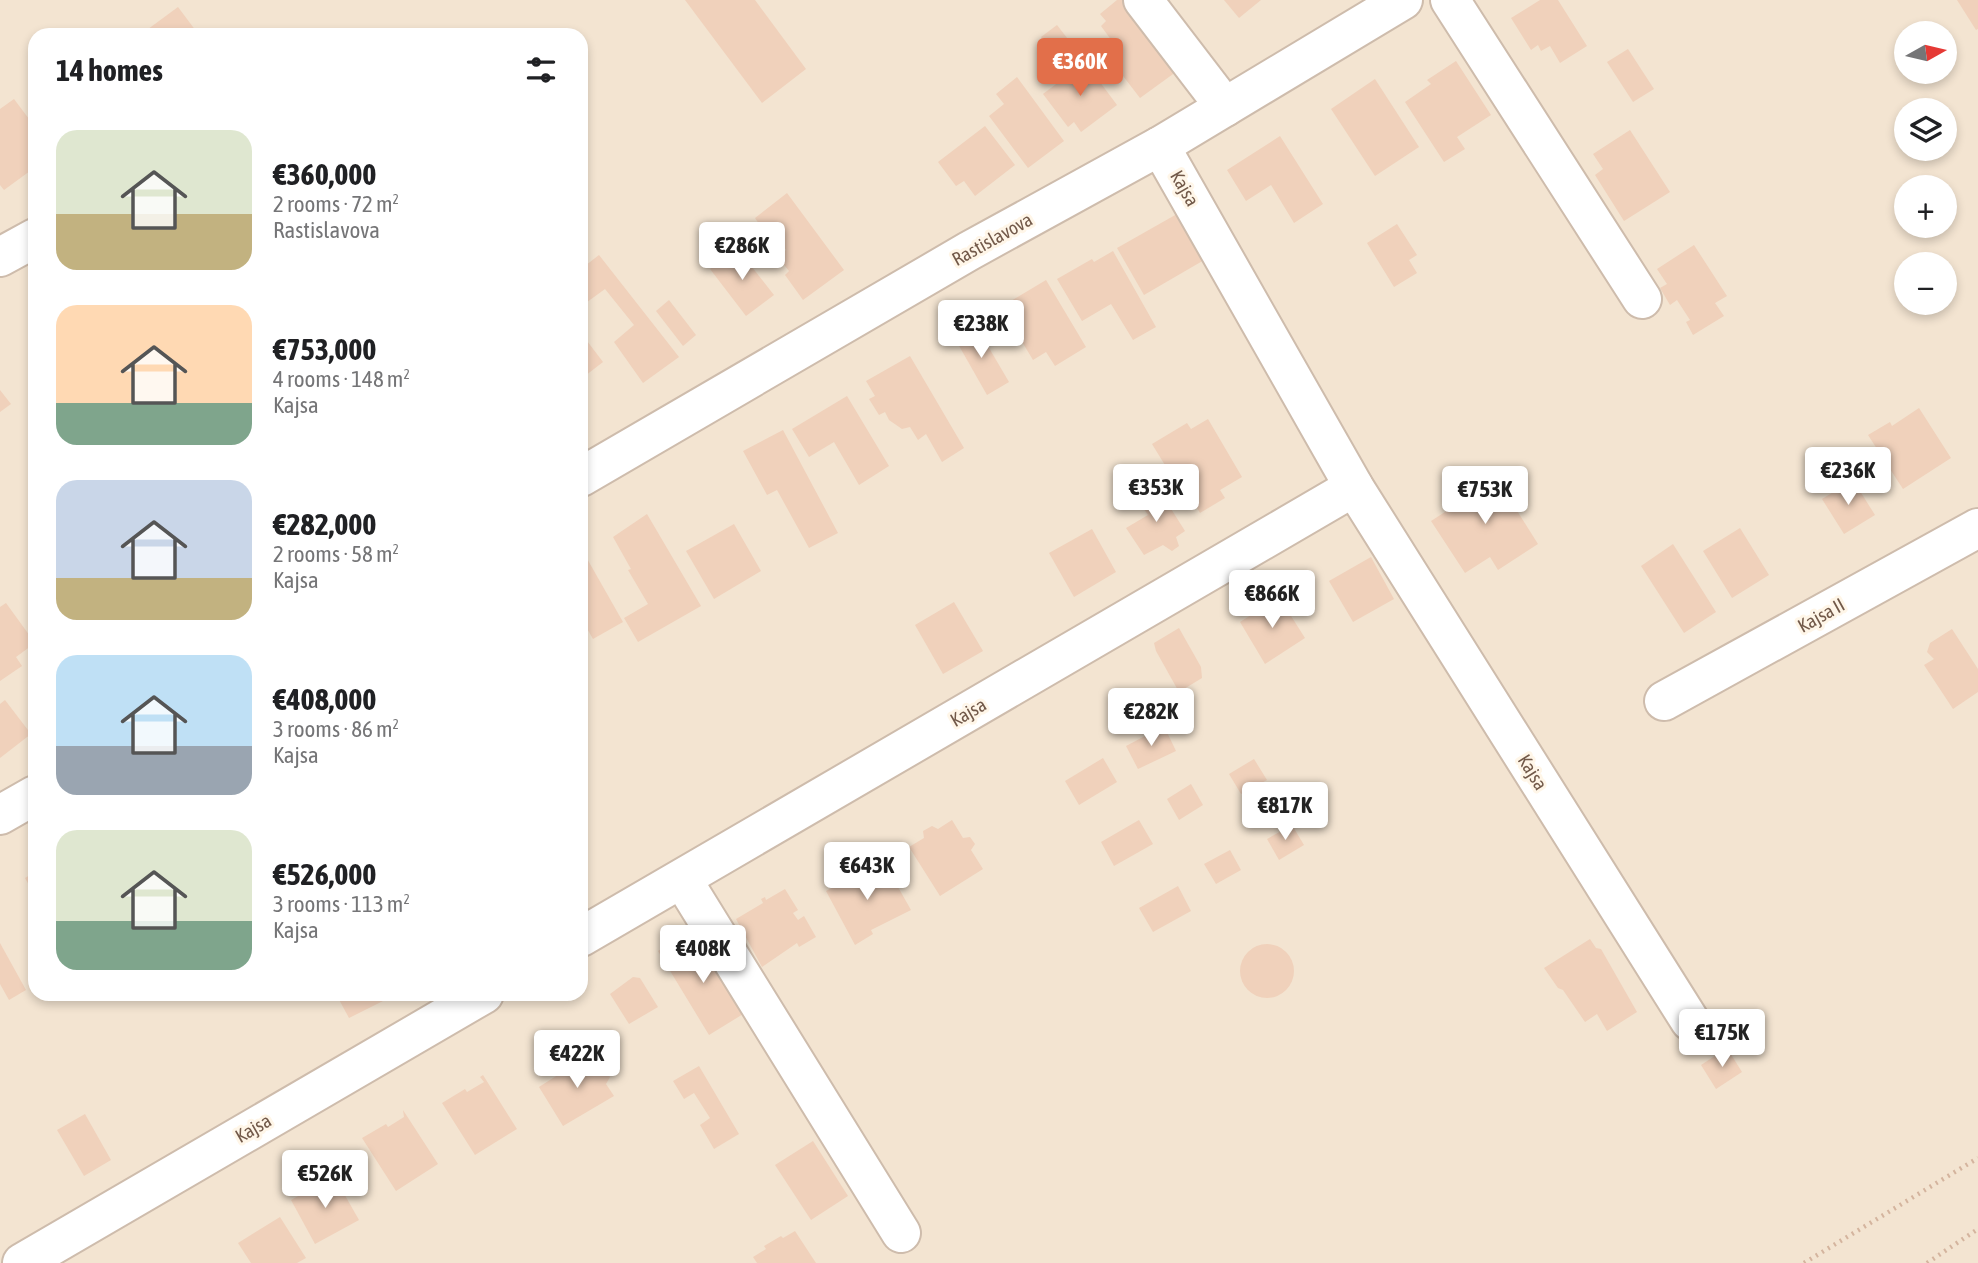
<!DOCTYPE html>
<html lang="en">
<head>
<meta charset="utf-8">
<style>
  body { margin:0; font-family:"Asap Condensed",sans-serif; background:#f2f2f2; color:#202124; height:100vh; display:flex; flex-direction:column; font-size:26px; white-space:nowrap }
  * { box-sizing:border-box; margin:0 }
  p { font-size:23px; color:#757577 }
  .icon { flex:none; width:38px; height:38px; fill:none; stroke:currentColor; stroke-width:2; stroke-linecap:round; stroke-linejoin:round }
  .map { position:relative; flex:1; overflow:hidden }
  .panel { position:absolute; left:28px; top:28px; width:560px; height:973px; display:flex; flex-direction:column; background:#fff; border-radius:21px; box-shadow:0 4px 10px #0003 }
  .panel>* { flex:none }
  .needle { width:46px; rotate:82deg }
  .buttons { position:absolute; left:1894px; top:21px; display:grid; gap:14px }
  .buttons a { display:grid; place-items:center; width:63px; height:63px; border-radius:50%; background:#fff; box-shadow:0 4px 10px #0003; font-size:35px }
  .price { position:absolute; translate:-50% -60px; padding:0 16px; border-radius:7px; background:#fff; color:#222; font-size:23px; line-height:46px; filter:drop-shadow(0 2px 4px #0008) }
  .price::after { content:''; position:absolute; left:50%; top:42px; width:21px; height:16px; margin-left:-10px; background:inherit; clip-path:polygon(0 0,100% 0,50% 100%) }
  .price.selected { background:#e26f4a; color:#fff }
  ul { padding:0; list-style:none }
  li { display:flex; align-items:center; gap:21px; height:175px; padding:0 28px }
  li span { display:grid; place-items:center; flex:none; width:196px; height:140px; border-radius:21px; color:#555 }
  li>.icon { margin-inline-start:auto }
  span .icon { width:84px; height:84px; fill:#fffc; stroke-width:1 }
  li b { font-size:30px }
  h2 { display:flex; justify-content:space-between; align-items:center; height:84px; padding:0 28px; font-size:30px }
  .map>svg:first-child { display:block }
  .residential { fill:#f3e4d1; fill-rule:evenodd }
  .building { fill:#f0d1bb }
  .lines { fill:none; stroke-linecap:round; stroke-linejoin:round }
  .minor-casing { stroke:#cebcac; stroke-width:42 }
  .path { stroke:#d4b49e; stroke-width:4.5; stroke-dasharray:2 5; stroke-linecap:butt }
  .minor { stroke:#fff; stroke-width:38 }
  .labels { text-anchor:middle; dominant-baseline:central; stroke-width:6; stroke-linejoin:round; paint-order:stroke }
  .street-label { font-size:19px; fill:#725949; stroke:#fff6e8 }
</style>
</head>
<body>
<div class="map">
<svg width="1978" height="1263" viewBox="0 0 1978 1263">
  <rect width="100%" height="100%" fill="#fbf2e2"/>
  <path class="residential" d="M 0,0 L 1978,0 L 1978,1263 L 0,1263 ZM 1906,33 L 1944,33 L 1944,72 L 1906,72 ZM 35,35 L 581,35 L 581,994 L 35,994 ZM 1906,110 L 1944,110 L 1944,149 L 1906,149 ZM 1906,187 L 1944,187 L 1944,226 L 1906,226 ZM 1906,264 L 1944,264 L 1944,303 L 1906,303 Z"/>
  <g class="building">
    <polygon points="685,0 755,0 806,69 762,103"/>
    <polygon points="1117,0 1124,0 1180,69 1140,98 1110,59 1120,52 1101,26 1106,21 1100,14"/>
    <polygon points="1224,0 1261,0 1239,18"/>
    <polygon points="1540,0 1558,0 1587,46 1560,63 1550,46 1541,51 1538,45 1531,50 1511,18"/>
    <polygon points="1957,0 1978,0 1978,29 1976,30"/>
    <polygon points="178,7 199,35 140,35"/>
    <polygon points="1057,25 1081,56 1065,68 1041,37"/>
    <polygon points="1628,49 1654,89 1633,102 1607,62"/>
    <polygon points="1456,61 1491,115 1457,137 1465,149 1444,162 1405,102 1431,84 1427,80"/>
    <polygon points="1085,62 1117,105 1081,132 1074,122 1068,127 1043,94"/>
    <polygon points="1017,77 1064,141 1028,168 989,116 1004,104 996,94"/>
    <polygon points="1375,79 1419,147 1375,176 1331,109"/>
    <polygon points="14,99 35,127 35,174 33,175 30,171 4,190 0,185 0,109"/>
    <polygon points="985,126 1015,165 975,196 964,181 956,186 938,162"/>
    <polygon points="1630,130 1670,192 1624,221 1595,175 1603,169 1593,154"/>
    <polygon points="1280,136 1323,204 1294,223 1271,185 1246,201 1227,170"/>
    <polygon points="787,193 844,270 803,300 785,275 789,271 777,256 786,250 768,226 763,230 755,218"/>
    <polygon points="1184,210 1211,256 1144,295 1117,248"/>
    <polygon points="1397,224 1417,255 1409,260 1417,273 1394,287 1367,243"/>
    <polygon points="1694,245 1727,296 1715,303 1724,316 1693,335 1686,322 1690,320 1677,300 1670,305 1660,288 1667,284 1657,269"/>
    <polygon points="737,248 774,295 746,316 710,269"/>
    <polygon points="1113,251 1156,327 1133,340 1111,304 1082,321 1057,279 1092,259 1094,262"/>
    <polygon points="599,255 679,357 643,383 614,342 634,325 605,289 583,305 581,303 581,269"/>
    <polygon points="1046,280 1086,347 1055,366 1046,352 1033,360 1001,307"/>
    <polygon points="669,300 696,335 683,346 656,311"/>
    <polygon points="975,324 1009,382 987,395 954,337"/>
    <polygon points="581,333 603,362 581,379"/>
    <polygon points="910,356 964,448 942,462 926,434 918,440 910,427 902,429 889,420 885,412 879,415 869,399 875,396 866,381"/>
    <polygon points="0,390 11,404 0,412"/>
    <polygon points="847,396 889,466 859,485 834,442 809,457 792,429"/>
    <polygon points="1919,408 1951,458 1903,489 1868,435 1890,422 1892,426"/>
    <polygon points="1208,419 1242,477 1220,490 1225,498 1200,513 1173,467 1168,470 1152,444 1187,423 1191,429"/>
    <polygon points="783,430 838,533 809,548 777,490 767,495 743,451"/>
    <polygon points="1492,471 1538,544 1498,570 1490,557 1465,573 1431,521 1465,499 1459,491"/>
    <polygon points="1853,480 1875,515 1844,534 1822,499"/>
    <polygon points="1156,485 1185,531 1176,537 1179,546 1172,551 1163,545 1144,555 1126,528 1148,515 1136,497"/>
    <polygon points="647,514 701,606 638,642 624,618 648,604 628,570 631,569 613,537"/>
    <polygon points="734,524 761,571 714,599 686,551"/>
    <polygon points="1740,528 1769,575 1732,598 1703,551"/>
    <polygon points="1092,529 1116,572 1074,597 1049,553"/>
    <polygon points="1673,544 1716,612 1684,633 1641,566"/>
    <polygon points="581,548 623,622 593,639 581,618"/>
    <polygon points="1371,557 1394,599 1353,622 1329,581"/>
    <polygon points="1279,597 1305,638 1265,664 1240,622"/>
    <polygon points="954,602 983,651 943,674 915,625"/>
    <polygon points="6,603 35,643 16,657 22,666 0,681 0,607"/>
    <polygon points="1179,628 1201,667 1202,678 1179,692 1156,651 1154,643"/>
    <polygon points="1952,629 1978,669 1978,692 1953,709 1924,665 1934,659 1927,652 1930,643"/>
    <polygon points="5,700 31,734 0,758 0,704"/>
    <polygon points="1164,726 1176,751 1138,769 1126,746"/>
    <polygon points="1103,758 1117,782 1079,805 1065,781"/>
    <polygon points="1254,759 1267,780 1241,794 1229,774"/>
    <polygon points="1191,784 1203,805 1179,820 1167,799"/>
    <polygon points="952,820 963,838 970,837 975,844 971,850 983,869 940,896 909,847 924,838 923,831 932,826 938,829"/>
    <polygon points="1139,820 1153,844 1114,866 1101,842"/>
    <polygon points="1292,825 1304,845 1279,860 1267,839"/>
    <polygon points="1230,850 1241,870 1216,884 1204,864"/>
    <polygon points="878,862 891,882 894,880 911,910 871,930 873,934 855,945 826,891"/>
    <polygon points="35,872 35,896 25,878"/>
    <polygon points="1178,886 1191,911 1153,932 1139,908"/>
    <polygon points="785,889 798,910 793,913 798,920 804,916 816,937 799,947 797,943 762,967 736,919 763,903 761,899 765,897 766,900"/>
    <polygon points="685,934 703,963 715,956 748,1011 709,1035 658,951"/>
    <polygon points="1590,939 1596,948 1601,949 1637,1012 1607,1031 1597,1014 1585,1022 1563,990 1558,988 1544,968"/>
    <polygon points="0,943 26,990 9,1000 0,984"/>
    <circle cx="1267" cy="971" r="27"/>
    <polygon points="633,977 640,978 658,1007 629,1024 610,994"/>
    <polygon points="336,994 379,994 383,1001 349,1018"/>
    <polygon points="1727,1048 1742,1072 1716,1089 1701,1065"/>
    <polygon points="589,1055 597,1068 605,1070 610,1077 606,1084 614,1096 563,1126 539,1087"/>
    <polygon points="699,1066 739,1134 714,1149 700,1125 710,1118 694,1093 684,1099 673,1081"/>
    <polygon points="483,1075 517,1129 475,1155 442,1103 465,1089 467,1092 484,1082 480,1077"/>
    <polygon points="403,1110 438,1164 396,1191 362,1138 386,1124 388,1127 404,1117"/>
    <polygon points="85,1114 111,1160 84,1176 57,1130"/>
    <polygon points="813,1141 848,1196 811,1220 775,1165"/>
    <polygon points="334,1176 359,1220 315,1244 291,1200"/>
    <polygon points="280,1217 306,1258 297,1263 251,1263 238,1243"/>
    <polygon points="795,1231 816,1263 757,1263 753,1257 766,1249 764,1246 781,1236 783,1238"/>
  </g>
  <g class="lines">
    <g class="minor-casing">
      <g id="minor">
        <polyline points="1143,0 1225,107"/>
        <polyline points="1450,0 1642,299"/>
        <polyline points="1160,146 1354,487 1690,1021"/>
        <polyline points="0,257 35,238"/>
        <polyline points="581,477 969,251 1160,146 1403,0"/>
        <polyline points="1664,701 1978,528"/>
        <polyline points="0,815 35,795"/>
        <polyline points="682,879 901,1233"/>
        <polyline points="581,937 1354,487"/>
        <polyline points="22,1263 484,994"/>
      </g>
    </g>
    <g class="path">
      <polyline points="1804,1263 1978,1158"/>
      <polyline points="1927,1263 1978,1229"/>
    </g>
    <use href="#minor" class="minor"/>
  </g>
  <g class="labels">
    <g class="street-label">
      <text transform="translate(1185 188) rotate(60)">Kajsa</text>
      <text transform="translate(992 239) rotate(-29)">Rastislavova</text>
      <text transform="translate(1821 615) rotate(-29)">Kajsa II</text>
      <text transform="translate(968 712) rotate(-30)">Kajsa</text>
      <text transform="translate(1533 772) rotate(58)">Kajsa</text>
      <text transform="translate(253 1128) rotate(-30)">Kajsa</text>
    </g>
  </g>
</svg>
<div class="buttons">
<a><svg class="needle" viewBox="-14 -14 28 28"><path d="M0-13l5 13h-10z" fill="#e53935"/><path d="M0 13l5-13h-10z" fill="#757577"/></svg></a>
<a><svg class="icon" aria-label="layers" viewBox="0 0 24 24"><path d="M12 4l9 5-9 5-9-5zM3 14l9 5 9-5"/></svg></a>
<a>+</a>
<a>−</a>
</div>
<b class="price selected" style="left:1080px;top:98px">€360K</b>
<b class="price" style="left:742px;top:282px">€286K</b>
<b class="price" style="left:981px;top:360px">€238K</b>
<b class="price" style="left:1848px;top:507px">€236K</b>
<b class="price" style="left:1156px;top:524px">€353K</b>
<b class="price" style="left:1485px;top:526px">€753K</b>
<b class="price" style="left:1272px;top:630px">€866K</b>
<b class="price" style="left:1151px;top:748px">€282K</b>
<b class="price" style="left:1285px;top:842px">€817K</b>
<b class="price" style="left:867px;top:902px">€643K</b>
<b class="price" style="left:703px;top:985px">€408K</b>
<b class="price" style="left:1722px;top:1069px">€175K</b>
<b class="price" style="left:577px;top:1090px">€422K</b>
<b class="price" style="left:325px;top:1210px">€526K</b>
<section class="panel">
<h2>14 homes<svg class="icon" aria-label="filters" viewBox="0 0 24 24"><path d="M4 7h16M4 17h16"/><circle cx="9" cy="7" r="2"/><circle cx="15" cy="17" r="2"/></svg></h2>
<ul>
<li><span style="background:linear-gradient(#dfe7d0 60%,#c2b280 0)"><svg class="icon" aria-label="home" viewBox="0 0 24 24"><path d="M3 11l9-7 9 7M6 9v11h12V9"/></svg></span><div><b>€360,000</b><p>2 rooms · 72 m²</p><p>Rastislavova</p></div></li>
<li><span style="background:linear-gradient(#ffd9b3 70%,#7fa58c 0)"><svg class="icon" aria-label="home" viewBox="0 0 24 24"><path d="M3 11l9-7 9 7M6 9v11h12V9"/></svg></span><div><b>€753,000</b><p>4 rooms · 148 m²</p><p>Kajsa</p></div></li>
<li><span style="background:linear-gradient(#c9d6e8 70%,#c2b280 0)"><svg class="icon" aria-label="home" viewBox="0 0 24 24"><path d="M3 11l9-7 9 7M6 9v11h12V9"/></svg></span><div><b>€282,000</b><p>2 rooms · 58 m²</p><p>Kajsa</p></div></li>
<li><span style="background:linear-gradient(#bfe0f5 65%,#9aa5b1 0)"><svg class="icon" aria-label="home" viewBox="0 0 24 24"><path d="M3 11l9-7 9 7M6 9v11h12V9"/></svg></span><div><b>€408,000</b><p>3 rooms · 86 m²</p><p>Kajsa</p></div></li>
<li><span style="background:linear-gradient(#dfe7d0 65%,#7fa58c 0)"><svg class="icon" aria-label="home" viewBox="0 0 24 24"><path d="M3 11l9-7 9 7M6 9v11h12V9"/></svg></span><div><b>€526,000</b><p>3 rooms · 113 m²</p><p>Kajsa</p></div></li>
</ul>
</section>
</div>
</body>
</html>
